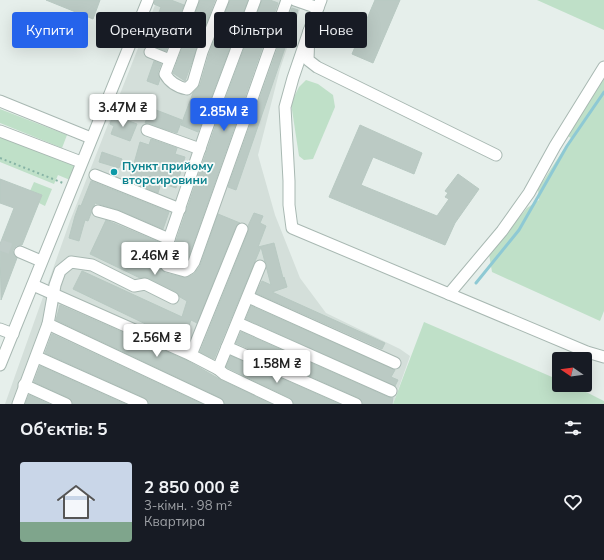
<!DOCTYPE html>
<html lang="uk">
<head>
<meta charset="utf-8">
<style>
  body { margin:0; font-family:Mulish,sans-serif; background:#242831; color:#f1f3f6; height:100vh; display:flex; flex-direction:column; font-size:15px; white-space:nowrap }
  * { box-sizing:border-box; margin:0 }
  p { font-size:13px; color:#9ea1a6 }
  .icon { flex:none; width:22px; height:22px; fill:none; stroke:currentColor; stroke-width:2; stroke-linecap:round; stroke-linejoin:round }
  .map { position:relative; height:404px; overflow:hidden }
  .drawer { display:flex; flex-direction:column; background:#171b24; flex:1 }
  .drawer>* { flex:none }
  .banner { position:absolute; left:12px; top:12px; width:400px; height:36px; display:flex; gap:8px }
  .needle { width:26px; rotate:283deg }
  .controls { position:absolute; left:552px; top:352px; display:grid; gap:8px }
  .controls a { display:grid; place-items:center; width:40px; height:40px; border-radius:4px; background:#171b24; box-shadow:0 4px 16px #0002; font-size:20px }
  .price { position:absolute; translate:-50% -34px; padding:0 9px; border-radius:4px; background:#fff; color:#222; font-size:13px; line-height:26px; filter:drop-shadow(0 1px 2px #0008) }
  .price::after { content:''; position:absolute; left:50%; top:24px; width:12px; height:9px; margin-left:-6px; background:inherit; clip-path:polygon(0 0,100% 0,50% 100%) }
  .price.on { background:#2563eb; color:#fff }
  ul { padding:0; list-style:none }
  li { display:flex; align-items:center; gap:12px; height:100px; padding:0 20px }
  li span { display:grid; place-items:center; flex:none; width:112px; height:80px; border-radius:4px; color:#555 }
  li>.icon { margin-inline-start:auto }
  span .icon { width:48px; height:48px; fill:#fffc; stroke-width:1 }
  li b { font-size:17px }
  h2 { display:flex; justify-content:space-between; align-items:center; height:48px; padding:0 20px; font-size:17px }
  .tag { padding:0 14px; border-radius:4px; background:#171b24; box-shadow:0 4px 16px #0002; font-size:14px; line-height:36px }
  .tag.on { background:#2563eb; color:#fff }
  .map>svg:first-child { display:block }
  .built { fill:#d4dfda }
  .green { fill:#bfe0c8 }
  .lines { fill:none; stroke-linecap:round; stroke-linejoin:round }
  .stream { stroke:#8ec9d4; stroke-width:3 }
  .building { fill:#bbcac4; stroke:#b8c9c2 }
  .minor-tunnel { stroke:#bfccc8; stroke-width:11; stroke-dasharray:11 5.5; stroke-linecap:butt }
  .minor-casing { stroke:#a8b8b2; stroke-width:13 }
  .path { stroke:#86b3a5; stroke-width:2; stroke-dasharray:2 3; stroke-linecap:butt }
  .minor { stroke:#fff; stroke-width:11 }
  .culture-dot { fill:#0f9aa8; stroke:#f7fbf9; stroke-width:1.5 }
  .labels { text-anchor:middle; dominant-baseline:central; stroke-width:3.5; stroke-linejoin:round; paint-order:stroke }
  .culture-label { font-size:12px; font-weight:bold; fill:#0d838f; stroke:#f7fbf9; text-anchor:start }
</style>
</head>
<body>
<div class="map">
<svg width="604" height="404" viewBox="0 0 604 404">
  <rect width="100%" height="100%" fill="#e6efeb"/>
  <polygon class="built" points="157,0 284,0 301,6 280,69 258,155 275,215 300,278 326,313 400,349 410,356 393,404 5,404 70,221"/>
  <g class="green">
    <polygon points="537,0 604,0 604,30"/>
    <polygon points="604,75 604,311 600,321 492,272 489,254 527,208 539,200 538,189 571,138 566,135"/>
    <polygon points="306,80 318,84 333,95 335,107 313,159 304,160 299,156 291,103 299,87"/>
    <polygon points="0,109 67,135 62,148 0,123"/>
    <polygon points="0,133 72,161 76,167 70,180 58,175 54,184 0,162"/>
    <polygon points="34,182 52,189 45,206 39,203 42,195 30,191"/>
    <path d="M 424,322 L 559,380 L 559,385 C 576,385 589,394 604,401 L 604,404 L 393,404 Z"/>
  </g>
  <g class="lines">
    <polyline class="stream" points="476,283 519,230 567,146 604,92"/>
  </g>
  <g class="building">
    <polygon points="46,0 100,0 93,19"/>
    <polygon points="155,0 171,0 184,5 178,19 175,17 172,23 162,19 156,20 161,7 154,4"/>
    <polygon points="200,0 215,0 185,81 173,73"/>
    <polygon points="230,0 248,0 198,132 181,125 193,93 200,85 209,54"/>
    <polygon points="262,0 270,0 278,3 188,259 184,263 172,260 176,241 214,130"/>
    <polygon points="375,0 400,0 373,63 352,54"/>
    <polygon points="292,8 298,10 236,190 228,187"/>
    <polygon points="149,26 153,28 157,32 171,38 166,51 153,46 147,46 150,37 145,35"/>
    <polygon points="154,61 161,64 158,72 160,79 158,85 147,81"/>
    <polygon points="151,108 182,120 177,133 145,123"/>
    <polygon points="113,115 137,124 130,141 111,134 114,126 110,124"/>
    <polygon points="360,125 422,153 414,174 373,157 361,185 437,216 449,199 445,197 448,193 445,191 458,174 479,189 455,223 445,245 329,197"/>
    <polygon points="151,139 177,148 175,154 185,157 176,188 161,183 158,193 129,181 140,142 149,145"/>
    <polygon points="102,152 122,159 119,168 99,162"/>
    <polygon points="0,179 42,195 22,245 16,246 13,250 14,256 17,258 1,300 0,244 14,208 0,203"/>
    <polygon points="91,181 169,212 163,229 119,210 95,203 88,221 85,220 79,241 69,238 75,216 79,205 81,206"/>
    <polygon points="254,213 263,216 260,223 266,226 258,247 274,243 283,278 284,277 287,287 272,292 385,343 382,349 256,293 262,281 271,285 261,247 214,359 200,352 248,232 248,226"/>
    <polygon points="218,214 240,223 236,226 197,323 191,320 183,342 73,289 82,271 182,317 187,301 180,297 176,292 148,278 140,278 90,254 106,220 161,243 157,261 158,266 165,273 186,278 194,274 200,266"/>
    <polygon points="60,305 188,361 221,380 271,404 225,404 221,398 56,320"/>
    <polygon points="251,306 395,370 391,377 398,380 395,386 246,319"/>
    <polygon points="241,332 388,397 393,397 392,404 363,404 359,398 236,343"/>
    <polygon points="52,334 202,404 149,404 145,398 45,353"/>
    <polygon points="231,356 339,404 294,404 290,398 228,368 226,367"/>
    <polygon points="40,366 125,404 73,404 69,398 34,382"/>
    <polygon points="29,395 49,404 25,404"/>
  </g>
  <g class="lines">
    <polyline class="minor-tunnel" points="0,245 20,252"/>
    <g class="minor-casing">
      <g id="minor">
        <path d="M 193,0 L 165,74 C 170,83 177,87 187,89 L 193,83 L 202,52 L 223,0"/>
        <polyline points="295,0 318,8"/>
        <polyline points="321,0 309,31 308,60 317,67 496,155"/>
        <polyline points="160,26 180,34"/>
        <polyline points="309,31 293,78 285,107 289,181 289,205 292,228 587,352 604,357"/>
        <polyline points="150,52 170,60"/>
        <polyline points="0,101 91,138"/>
        <polyline points="147,130 200,149"/>
        <polyline points="0,131 81,162"/>
        <polyline points="95,175 180,209"/>
        <polyline points="98,211 116,216 169,239 207,128 255,0"/>
        <polyline points="169,239 164,262 167,266 185,271 190,268 194,262 287,0"/>
        <polyline points="20,252 41,261"/>
        <polyline points="33,285 191,355 218,369 224,374 287,404"/>
        <polyline points="449,294 502,231 529,193 555,146 604,67"/>
        <polyline points="248,297 395,363"/>
        <polyline points="238,323 391,391"/>
        <polyline points="48,324 218,404"/>
        <polyline points="0,329 13,334"/>
        <polyline points="227,347 356,404"/>
        <polyline points="191,355 242,229"/>
        <polyline points="37,357 142,404"/>
        <polyline points="0,365 148,0"/>
        <polyline points="218,369 260,266"/>
        <polyline points="24,385 66,404"/>
        <polyline points="18,404 48,324 55,285 60,271 71,262 92,265 134,286 145,284 173,298"/>
      </g>
    </g>
    <polyline class="path" points="0,158 63,183"/>
    <use href="#minor" class="minor"/>
  </g>
  <circle class="culture-dot" cx="114" cy="172" r="4"/>
  <g class="labels">
    <g class="culture-label">
      <text x="122" y="165">Пункт прийому<tspan x="122" dy="14">вторсировини</tspan></text>
    </g>
  </g>
</svg>
<div class="controls">
<a><svg class="needle" viewBox="-14 -14 28 28"><path d="M0-13l5 13h-10z" fill="#e53935"/><path d="M0 13l5-13h-10z" fill="#9ea1a6"/></svg></a>
</div>
<b class="price" style="left:123px;top:128px">3.47M ₴</b>
<b class="price on" style="left:224px;top:132px">2.85M ₴</b>
<b class="price" style="left:155px;top:276px">2.46M ₴</b>
<b class="price" style="left:157px;top:358px">2.56M ₴</b>
<b class="price" style="left:277px;top:384px">1.58M ₴</b>
<div class="banner">
<a class="tag on">Купити</a>
<a class="tag">Орендувати</a>
<a class="tag">Фільтри</a>
<a class="tag">Нове</a>
</div>
</div>
<section class="drawer">
<h2>Об’єктів: 5<svg class="icon" aria-label="filters" viewBox="0 0 24 24"><path d="M4 7h16M4 17h16"/><circle cx="9" cy="7" r="2"/><circle cx="15" cy="17" r="2"/></svg></h2>
<ul>
<li><span style="background:linear-gradient(#c9d6e8 75%,#7fa58c 0)"><svg class="icon" aria-label="home" viewBox="0 0 24 24"><path d="M3 11l9-7 9 7M6 9v11h12V9"/></svg></span><div><b>2 850 000 ₴</b><p>3-кімн. · 98 m²</p><p>Квартира</p></div><svg class="icon" aria-label="heart" viewBox="0 0 24 24"><path d="M12 20l-8-8c-3-5 5-10 8-4 3-6 11-1 8 4z"/></svg></li>
</ul>
</section>
</body>
</html>
